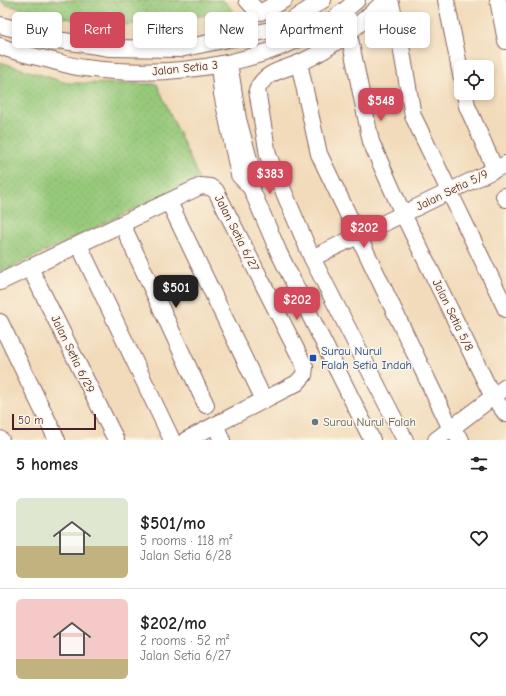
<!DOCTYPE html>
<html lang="en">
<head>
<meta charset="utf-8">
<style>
  body { margin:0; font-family:"Comic Neue",sans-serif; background:#f2f2f2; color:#222; height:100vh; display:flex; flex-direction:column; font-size:15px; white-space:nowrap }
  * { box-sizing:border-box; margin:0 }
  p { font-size:13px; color:#767676 }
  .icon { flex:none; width:22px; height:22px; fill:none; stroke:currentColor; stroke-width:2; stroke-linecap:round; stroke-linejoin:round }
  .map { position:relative; height:440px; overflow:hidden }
  .sheet { display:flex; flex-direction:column; background:#fff; flex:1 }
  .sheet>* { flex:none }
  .banner { position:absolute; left:12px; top:12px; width:482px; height:36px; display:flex; gap:8px }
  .controls { position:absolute; left:454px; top:60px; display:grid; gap:8px }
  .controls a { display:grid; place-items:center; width:40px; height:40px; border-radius:6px; background:#fff; box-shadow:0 2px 6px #0003; font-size:20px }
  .scale { position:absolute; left:12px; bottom:10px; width:84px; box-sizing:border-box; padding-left:4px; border:2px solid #4a1f2b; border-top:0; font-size:11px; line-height:14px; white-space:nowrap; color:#4a1f2b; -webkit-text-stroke:3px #fcf5e5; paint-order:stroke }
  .price { position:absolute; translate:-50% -34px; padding:0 9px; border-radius:8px; background:#d1495b; color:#fff; font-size:13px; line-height:26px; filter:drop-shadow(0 1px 2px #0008) }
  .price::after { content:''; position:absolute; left:50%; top:24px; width:12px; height:9px; margin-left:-6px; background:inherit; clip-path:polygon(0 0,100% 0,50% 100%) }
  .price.selected { background:#222; color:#fff }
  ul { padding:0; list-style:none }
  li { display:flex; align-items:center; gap:12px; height:100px; padding:0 16px }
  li+li { border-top:1px solid #e0e0e0 }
  li span { display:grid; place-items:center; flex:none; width:112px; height:80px; border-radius:6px; color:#555 }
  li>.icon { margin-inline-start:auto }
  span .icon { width:48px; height:48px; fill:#fffc; stroke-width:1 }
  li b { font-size:17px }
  h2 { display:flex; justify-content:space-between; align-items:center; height:48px; padding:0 16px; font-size:17px }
  .chip { padding:0 14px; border-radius:6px; background:#fff; box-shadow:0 2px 6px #0003; font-size:14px; line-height:36px }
  .chip.selected { background:#d1495b; color:#fff }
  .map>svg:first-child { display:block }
  .grass { fill:url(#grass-dots); stroke:#707452 }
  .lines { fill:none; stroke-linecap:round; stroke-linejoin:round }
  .minor-casing { stroke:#85615d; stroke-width:18 }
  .minor { stroke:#fff; stroke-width:16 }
  .transit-dot { fill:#1a4fb4; stroke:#fcf5e5; stroke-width:1.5 }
  .worship-dot { fill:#6b7280; stroke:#fcf5e5; stroke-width:1.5 }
  .labels { text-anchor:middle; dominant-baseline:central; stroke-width:3; stroke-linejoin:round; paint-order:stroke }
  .street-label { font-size:12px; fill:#4a1f2b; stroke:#fcf5e5 }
  .transit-label { font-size:12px; fill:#164399; stroke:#fcf5e5; text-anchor:start }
  .worship-label { font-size:12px; fill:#5b616d; stroke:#fcf5e5; text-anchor:start }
</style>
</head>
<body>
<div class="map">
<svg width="506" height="440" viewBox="0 0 506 440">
  <defs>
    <pattern id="grass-dots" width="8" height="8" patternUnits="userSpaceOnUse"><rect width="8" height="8" fill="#96c97a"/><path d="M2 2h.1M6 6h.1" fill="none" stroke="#83ac6a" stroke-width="1.8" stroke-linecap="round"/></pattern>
  </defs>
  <rect width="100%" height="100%" fill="#fcf5e5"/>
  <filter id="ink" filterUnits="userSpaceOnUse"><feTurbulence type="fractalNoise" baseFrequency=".025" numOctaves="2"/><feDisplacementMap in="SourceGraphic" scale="8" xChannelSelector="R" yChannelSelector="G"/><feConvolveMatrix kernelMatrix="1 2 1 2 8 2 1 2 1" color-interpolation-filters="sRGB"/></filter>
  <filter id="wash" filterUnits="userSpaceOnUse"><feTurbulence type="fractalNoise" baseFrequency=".012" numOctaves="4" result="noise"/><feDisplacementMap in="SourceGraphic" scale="16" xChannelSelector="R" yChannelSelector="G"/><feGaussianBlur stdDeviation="0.9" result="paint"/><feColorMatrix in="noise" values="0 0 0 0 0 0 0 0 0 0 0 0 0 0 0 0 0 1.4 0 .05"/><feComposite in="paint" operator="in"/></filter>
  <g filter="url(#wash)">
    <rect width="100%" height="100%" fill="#f2dbbb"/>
    <g class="grass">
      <polygon points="0,0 223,0 234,12 108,27 6,5"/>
      <polygon points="0,62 67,83 157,84 199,178 0,273"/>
    </g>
  </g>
  <g filter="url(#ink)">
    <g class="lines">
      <g class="minor-casing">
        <g id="minor">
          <polyline points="247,0 256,10 261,12 284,0"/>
          <path d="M 386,0 C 360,24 334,47 302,62 C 284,70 265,71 257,90 L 268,155 L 312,258 L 405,440"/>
          <polyline points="390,0 400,40 413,116 506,309"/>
          <polyline points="446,0 461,75"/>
          <polyline points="498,0 506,41"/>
          <polyline points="0,25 57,40 110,48 180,49 280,28 323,0"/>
          <polyline points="349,34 371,142 403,214 493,397 506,414"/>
          <path d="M 0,46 C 16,53 33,56 50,60 C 61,63 73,67 85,68 C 176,80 287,64 357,0"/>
          <polyline points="229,63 238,119 253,174 251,188"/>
          <polyline points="299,63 319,154 451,429 461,440"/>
          <polyline points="219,65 222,94 239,175 251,188 279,253 372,440"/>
          <polyline points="465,93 467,106 495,169"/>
          <polyline points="504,196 506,199"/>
          <polyline points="169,202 264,400"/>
          <polyline points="122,224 206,405"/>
          <polyline points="79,245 172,440"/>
          <polyline points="312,258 506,164"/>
          <polyline points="30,268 116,440"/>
          <polyline points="0,282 201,186 210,187 216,191 305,367 304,375 297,383 186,440"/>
          <polyline points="0,322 57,440"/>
          <polyline points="215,425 222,440"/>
          <polyline points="0,439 1,440"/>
          <polyline points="436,440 506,387"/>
        </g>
      </g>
      <use href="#minor" class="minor"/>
    </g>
  </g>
  <rect class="transit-dot" x="309" y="354" width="8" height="8" rx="2"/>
  <circle class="worship-dot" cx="315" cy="422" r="4"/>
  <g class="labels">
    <g class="street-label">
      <text transform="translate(185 68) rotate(-6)">Jalan Setia 3</text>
      <text transform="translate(452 190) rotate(-26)">Jalan Setia 5/9</text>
      <text transform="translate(237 233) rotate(63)">Jalan Setia 6/27</text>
      <text transform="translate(453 315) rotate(64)">Jalan Setia 5/8</text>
      <text transform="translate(73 354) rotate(64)">Jalan Setia 6/29</text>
    </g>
    <g class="transit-label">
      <text x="321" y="351">Surau Nurul<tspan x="321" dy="14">Falah Setia Indah</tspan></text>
    </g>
    <g class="worship-label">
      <text x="323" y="422">Surau Nurul Falah</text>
    </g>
  </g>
</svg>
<div class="controls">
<a><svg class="icon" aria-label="locate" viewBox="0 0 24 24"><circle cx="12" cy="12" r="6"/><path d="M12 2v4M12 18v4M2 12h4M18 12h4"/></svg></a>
</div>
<div class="scale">50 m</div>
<b class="price" style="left:381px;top:122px">$548</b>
<b class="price" style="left:270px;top:195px">$383</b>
<b class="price" style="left:364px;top:249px">$202</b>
<b class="price selected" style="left:176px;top:309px">$501</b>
<b class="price" style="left:297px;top:321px">$202</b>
<div class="banner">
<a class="chip">Buy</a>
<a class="chip selected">Rent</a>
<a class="chip">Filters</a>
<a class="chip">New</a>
<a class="chip">Apartment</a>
<a class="chip">House</a>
</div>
</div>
<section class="sheet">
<h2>5 homes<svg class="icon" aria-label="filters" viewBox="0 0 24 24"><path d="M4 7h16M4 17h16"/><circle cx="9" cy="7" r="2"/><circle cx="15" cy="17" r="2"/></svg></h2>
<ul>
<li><span style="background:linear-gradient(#dfe7d0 60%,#c2b280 0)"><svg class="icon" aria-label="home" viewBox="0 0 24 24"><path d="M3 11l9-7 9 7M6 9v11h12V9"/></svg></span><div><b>$501/mo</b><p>5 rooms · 118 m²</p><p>Jalan Setia 6/28</p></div><svg class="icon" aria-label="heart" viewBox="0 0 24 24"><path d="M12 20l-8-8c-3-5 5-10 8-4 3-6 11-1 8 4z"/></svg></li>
<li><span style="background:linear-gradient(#f6c9c9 75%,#c2b280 0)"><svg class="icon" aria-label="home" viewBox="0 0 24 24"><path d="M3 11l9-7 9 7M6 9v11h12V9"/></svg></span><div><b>$202/mo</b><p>2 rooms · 52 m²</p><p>Jalan Setia 6/27</p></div><svg class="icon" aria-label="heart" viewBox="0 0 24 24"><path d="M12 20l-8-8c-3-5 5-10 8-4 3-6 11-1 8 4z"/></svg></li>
</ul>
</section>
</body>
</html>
